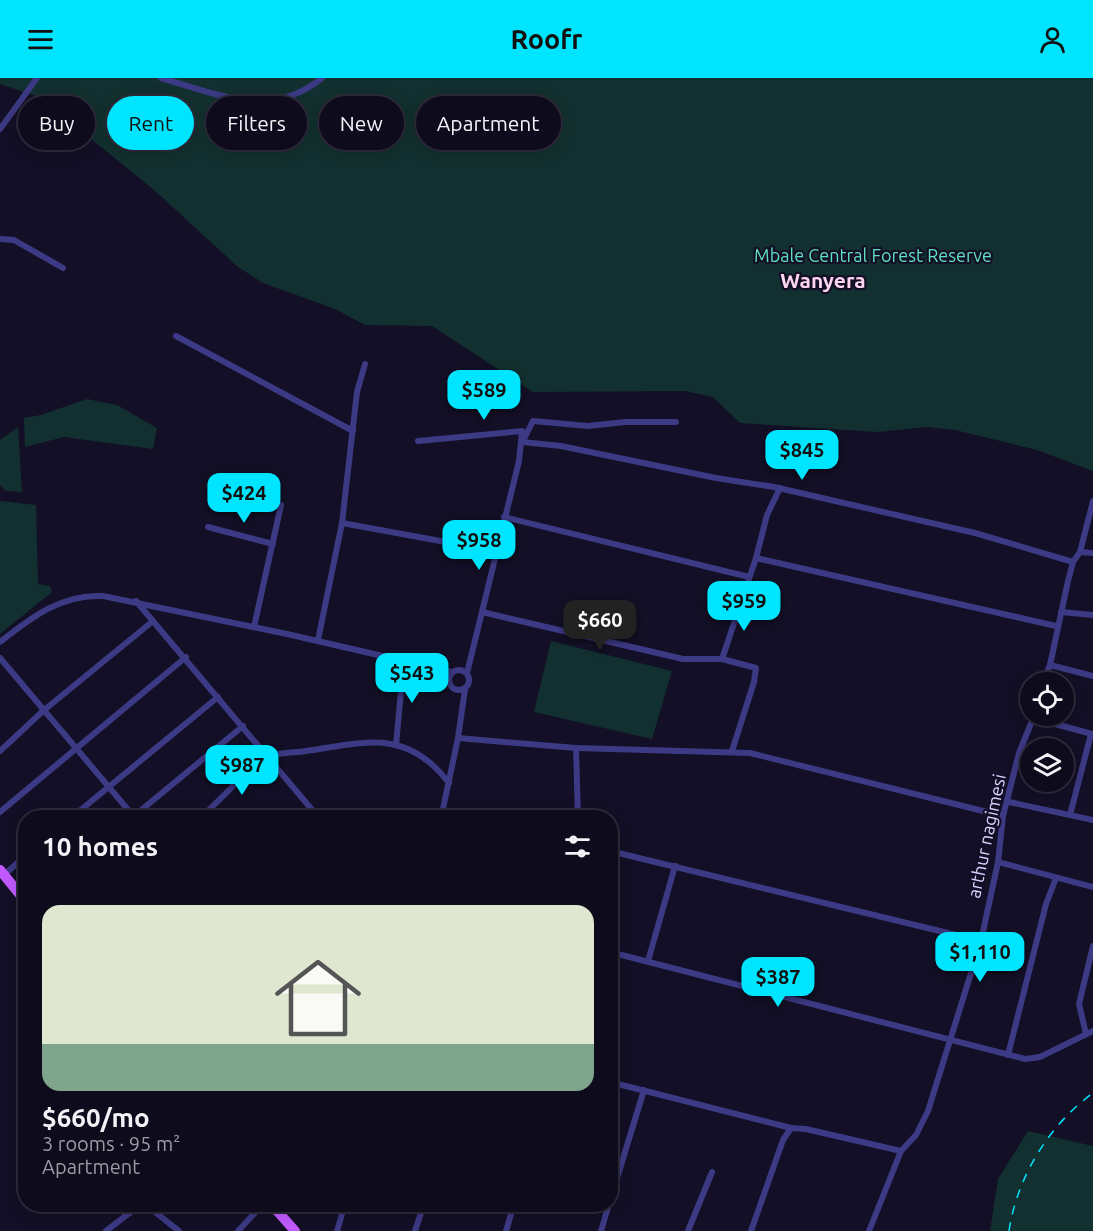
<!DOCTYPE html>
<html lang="en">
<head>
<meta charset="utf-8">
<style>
  body { margin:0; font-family:Ubuntu,sans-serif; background:#1c1929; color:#f1f3f6; height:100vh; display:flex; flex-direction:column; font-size:22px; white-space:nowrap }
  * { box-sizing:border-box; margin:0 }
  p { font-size:20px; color:#9b9ba3 }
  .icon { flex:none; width:33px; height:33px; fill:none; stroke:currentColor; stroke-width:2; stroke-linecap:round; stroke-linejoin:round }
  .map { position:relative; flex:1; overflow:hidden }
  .details { position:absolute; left:18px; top:732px; width:600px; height:402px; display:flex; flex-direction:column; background:#0e0b1c; border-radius:24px; box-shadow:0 3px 15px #0003,0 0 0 2px #2e2b3b }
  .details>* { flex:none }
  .top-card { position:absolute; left:18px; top:18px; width:600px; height:54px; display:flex; gap:12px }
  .fabs { position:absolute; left:1020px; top:594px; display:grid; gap:12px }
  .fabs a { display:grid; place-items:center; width:54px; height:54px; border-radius:50%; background:#0e0b1c; box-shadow:0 3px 15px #0003,0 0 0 2px #2e2b3b; font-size:30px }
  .price { position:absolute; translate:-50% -51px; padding:0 14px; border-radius:12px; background:#00e5ff; color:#111; font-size:20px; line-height:39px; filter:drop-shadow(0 2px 3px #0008) }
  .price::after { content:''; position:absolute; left:50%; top:36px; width:18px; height:14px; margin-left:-9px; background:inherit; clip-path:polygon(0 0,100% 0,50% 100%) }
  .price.active { background:#222; color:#fff }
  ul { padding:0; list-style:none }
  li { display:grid; align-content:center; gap:12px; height:318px; padding:0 24px }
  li+li { border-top:2px solid #2e2b3b }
  li span { display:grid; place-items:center; height:186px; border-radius:18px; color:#555 }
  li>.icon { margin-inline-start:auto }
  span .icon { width:108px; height:108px; fill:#fffc; stroke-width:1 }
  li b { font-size:26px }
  h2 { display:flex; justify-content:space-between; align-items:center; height:72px; padding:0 24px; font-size:26px }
  .chip { padding:0 21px; border-radius:27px; background:#0e0b1c; box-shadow:0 3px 15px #0003,0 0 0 2px #2e2b3b; font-size:21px; line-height:54px }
  .chip.active { background:#00e5ff; color:#111 }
  header { display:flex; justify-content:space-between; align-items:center; height:78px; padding:0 24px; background:#00e5ff; color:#111; font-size:27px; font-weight:600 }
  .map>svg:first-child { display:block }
  .green { fill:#12302f }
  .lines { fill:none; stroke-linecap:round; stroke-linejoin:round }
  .street { stroke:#3d3a85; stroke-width:6 }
  .primary { stroke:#c25bff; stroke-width:10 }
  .rail { stroke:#00e5ff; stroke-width:1.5; stroke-dasharray:9 8; stroke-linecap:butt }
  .labels { text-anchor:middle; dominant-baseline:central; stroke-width:4.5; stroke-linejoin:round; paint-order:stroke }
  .park-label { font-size:18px; fill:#5fe0c0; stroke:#130f26 }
  .street-label { font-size:18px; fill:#d9d4ff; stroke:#130f26 }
  .quarter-label { font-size:21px; font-weight:bold; fill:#ffd6f0; stroke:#130f26 }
</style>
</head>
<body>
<header><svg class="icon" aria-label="menu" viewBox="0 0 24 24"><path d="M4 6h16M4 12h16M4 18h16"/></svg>Roofr<svg class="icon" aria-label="person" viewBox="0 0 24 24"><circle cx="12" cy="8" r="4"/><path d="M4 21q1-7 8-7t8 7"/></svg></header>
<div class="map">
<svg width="1093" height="1153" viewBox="0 0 1093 1153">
  <rect width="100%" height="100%" fill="#130f26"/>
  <g class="green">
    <polygon points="0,0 1093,0 1093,393 1037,372 955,352 927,349 877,354 740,345 713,319 685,313 533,314 432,248 365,247 335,231 263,205 238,189 153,111 39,19 0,6"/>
    <polygon points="87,321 117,327 157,350 153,371 64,359 25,369 24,340 41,337"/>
    <polygon points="18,349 22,414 6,413 0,407 0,362"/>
    <polygon points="0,423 36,427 38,506 50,508 52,514 0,556"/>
    <polygon points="551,563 672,593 652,661 534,634"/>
    <polygon points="1028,1053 1093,1068 1093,1153 990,1153 998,1101"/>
  </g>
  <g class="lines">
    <g class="street">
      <path d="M 161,0 C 217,16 271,42 322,0"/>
      <polyline points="0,51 37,0"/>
      <polyline points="0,161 14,162 63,190"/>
      <polyline points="176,258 353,353"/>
      <polyline points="418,363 522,353 519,383 467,595"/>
      <polyline points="523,363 533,343 588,348 625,344 676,344"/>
      <polyline points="522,364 561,368 716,400 774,409 975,455 1073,484"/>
      <polyline points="504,439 749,499"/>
      <polyline points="342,445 495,473"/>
      <polyline points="208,449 273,466"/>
      <polyline points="1080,474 1093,475"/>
      <polyline points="756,480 1056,548"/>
      <polyline points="136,523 319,740"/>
      <polyline points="482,534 683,581 722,581"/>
      <polyline points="1061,534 1093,537"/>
      <polyline points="254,549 281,427"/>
      <polyline points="318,562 342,445 357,314 365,286"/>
      <path d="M 0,564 C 32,539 61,516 103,518 L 287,556 L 452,594"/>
      <polyline points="0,580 135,740"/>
      <polyline points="1050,587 1093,598"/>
      <circle cx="459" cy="602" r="10"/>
      <polyline points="1043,604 1050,587 1068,503 1073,484 1080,474 1093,423"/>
      <polyline points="1033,640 1092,656"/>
      <polyline points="458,660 576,670 750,675 1003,738"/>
      <polyline points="396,667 404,581"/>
      <polyline points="576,670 578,740"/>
      <polyline points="0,673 43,633 153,543"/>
      <polyline points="732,673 754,604 756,590 722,581 756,480 767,437 780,410"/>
      <polyline points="1009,724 1093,742"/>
      <polyline points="0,734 186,579"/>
      <polyline points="1070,737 1091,656"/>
      <polyline points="134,738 243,648"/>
      <polyline points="71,740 218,619"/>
      <path d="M 200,740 C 222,721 242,696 266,680 C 275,674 295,675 306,673 C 365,664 407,650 449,705"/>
      <polyline points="441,740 458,660 465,611"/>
      <polyline points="610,773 981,863"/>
      <polyline points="998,784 1093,809"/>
      <polyline points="4,797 26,777"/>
      <polyline points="610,874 1025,981 1040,979 1093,953"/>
      <polyline points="648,883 675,788"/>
      <polyline points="1086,956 1079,926 1093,868"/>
      <polyline points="1008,977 1046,826 1056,800"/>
      <polyline points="610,1004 791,1050"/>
      <polyline points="610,1123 644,1012"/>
      <polyline points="145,1126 179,1153"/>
      <polyline points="106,1153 141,1126"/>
      <polyline points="238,1153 263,1126"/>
      <polyline points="337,1153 345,1126"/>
      <polyline points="415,1153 424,1126"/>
      <polyline points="506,1153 514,1126"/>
      <polyline points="601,1153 609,1126"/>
      <polyline points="688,1153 712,1094"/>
      <polyline points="751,1153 783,1062 791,1050 806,1051 901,1073"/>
      <polyline points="869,1153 901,1073 916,1057 928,1033 981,863 998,784 1003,738 1019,675 1034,638"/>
    </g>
    <g class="primary">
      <polyline points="0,792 26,824"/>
      <polyline points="271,1126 295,1153"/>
    </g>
    <path class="rail" d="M 1009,1153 C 1017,1099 1049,1047 1093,1015"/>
  </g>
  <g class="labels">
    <g class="park-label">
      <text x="873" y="177">Mbale Central Forest Reserve</text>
    </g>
    <g class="street-label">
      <text transform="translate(986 758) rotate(-78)">arthur nagimesi</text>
    </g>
    <g class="quarter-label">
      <text x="823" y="202">Wanyera</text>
    </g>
  </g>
</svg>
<div class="fabs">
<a><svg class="icon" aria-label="locate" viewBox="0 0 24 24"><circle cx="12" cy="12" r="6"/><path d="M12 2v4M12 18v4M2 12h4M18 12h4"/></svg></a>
<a><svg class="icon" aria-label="layers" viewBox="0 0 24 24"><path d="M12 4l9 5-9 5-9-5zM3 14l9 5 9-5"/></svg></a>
</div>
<b class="price" style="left:484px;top:343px">$589</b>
<b class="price" style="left:802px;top:403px">$845</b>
<b class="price" style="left:244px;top:446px">$424</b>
<b class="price" style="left:479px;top:493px">$958</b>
<b class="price" style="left:744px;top:554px">$959</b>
<b class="price active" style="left:600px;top:573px">$660</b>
<b class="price" style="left:412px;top:626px">$543</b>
<b class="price" style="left:242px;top:718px">$987</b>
<b class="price" style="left:980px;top:905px">$1,110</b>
<b class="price" style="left:778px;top:930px">$387</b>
<div class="top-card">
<a class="chip">Buy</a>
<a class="chip active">Rent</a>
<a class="chip">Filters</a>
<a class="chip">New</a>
<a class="chip">Apartment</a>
</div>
<section class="details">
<h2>10 homes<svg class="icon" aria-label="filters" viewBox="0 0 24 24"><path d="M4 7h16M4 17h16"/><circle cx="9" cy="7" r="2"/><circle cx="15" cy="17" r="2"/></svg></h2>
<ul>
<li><span style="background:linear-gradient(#dfe7d0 75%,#7fa58c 0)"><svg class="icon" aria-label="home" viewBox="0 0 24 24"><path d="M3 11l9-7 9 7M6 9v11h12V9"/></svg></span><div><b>$660/mo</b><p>3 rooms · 95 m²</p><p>Apartment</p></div></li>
</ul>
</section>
</div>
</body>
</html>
